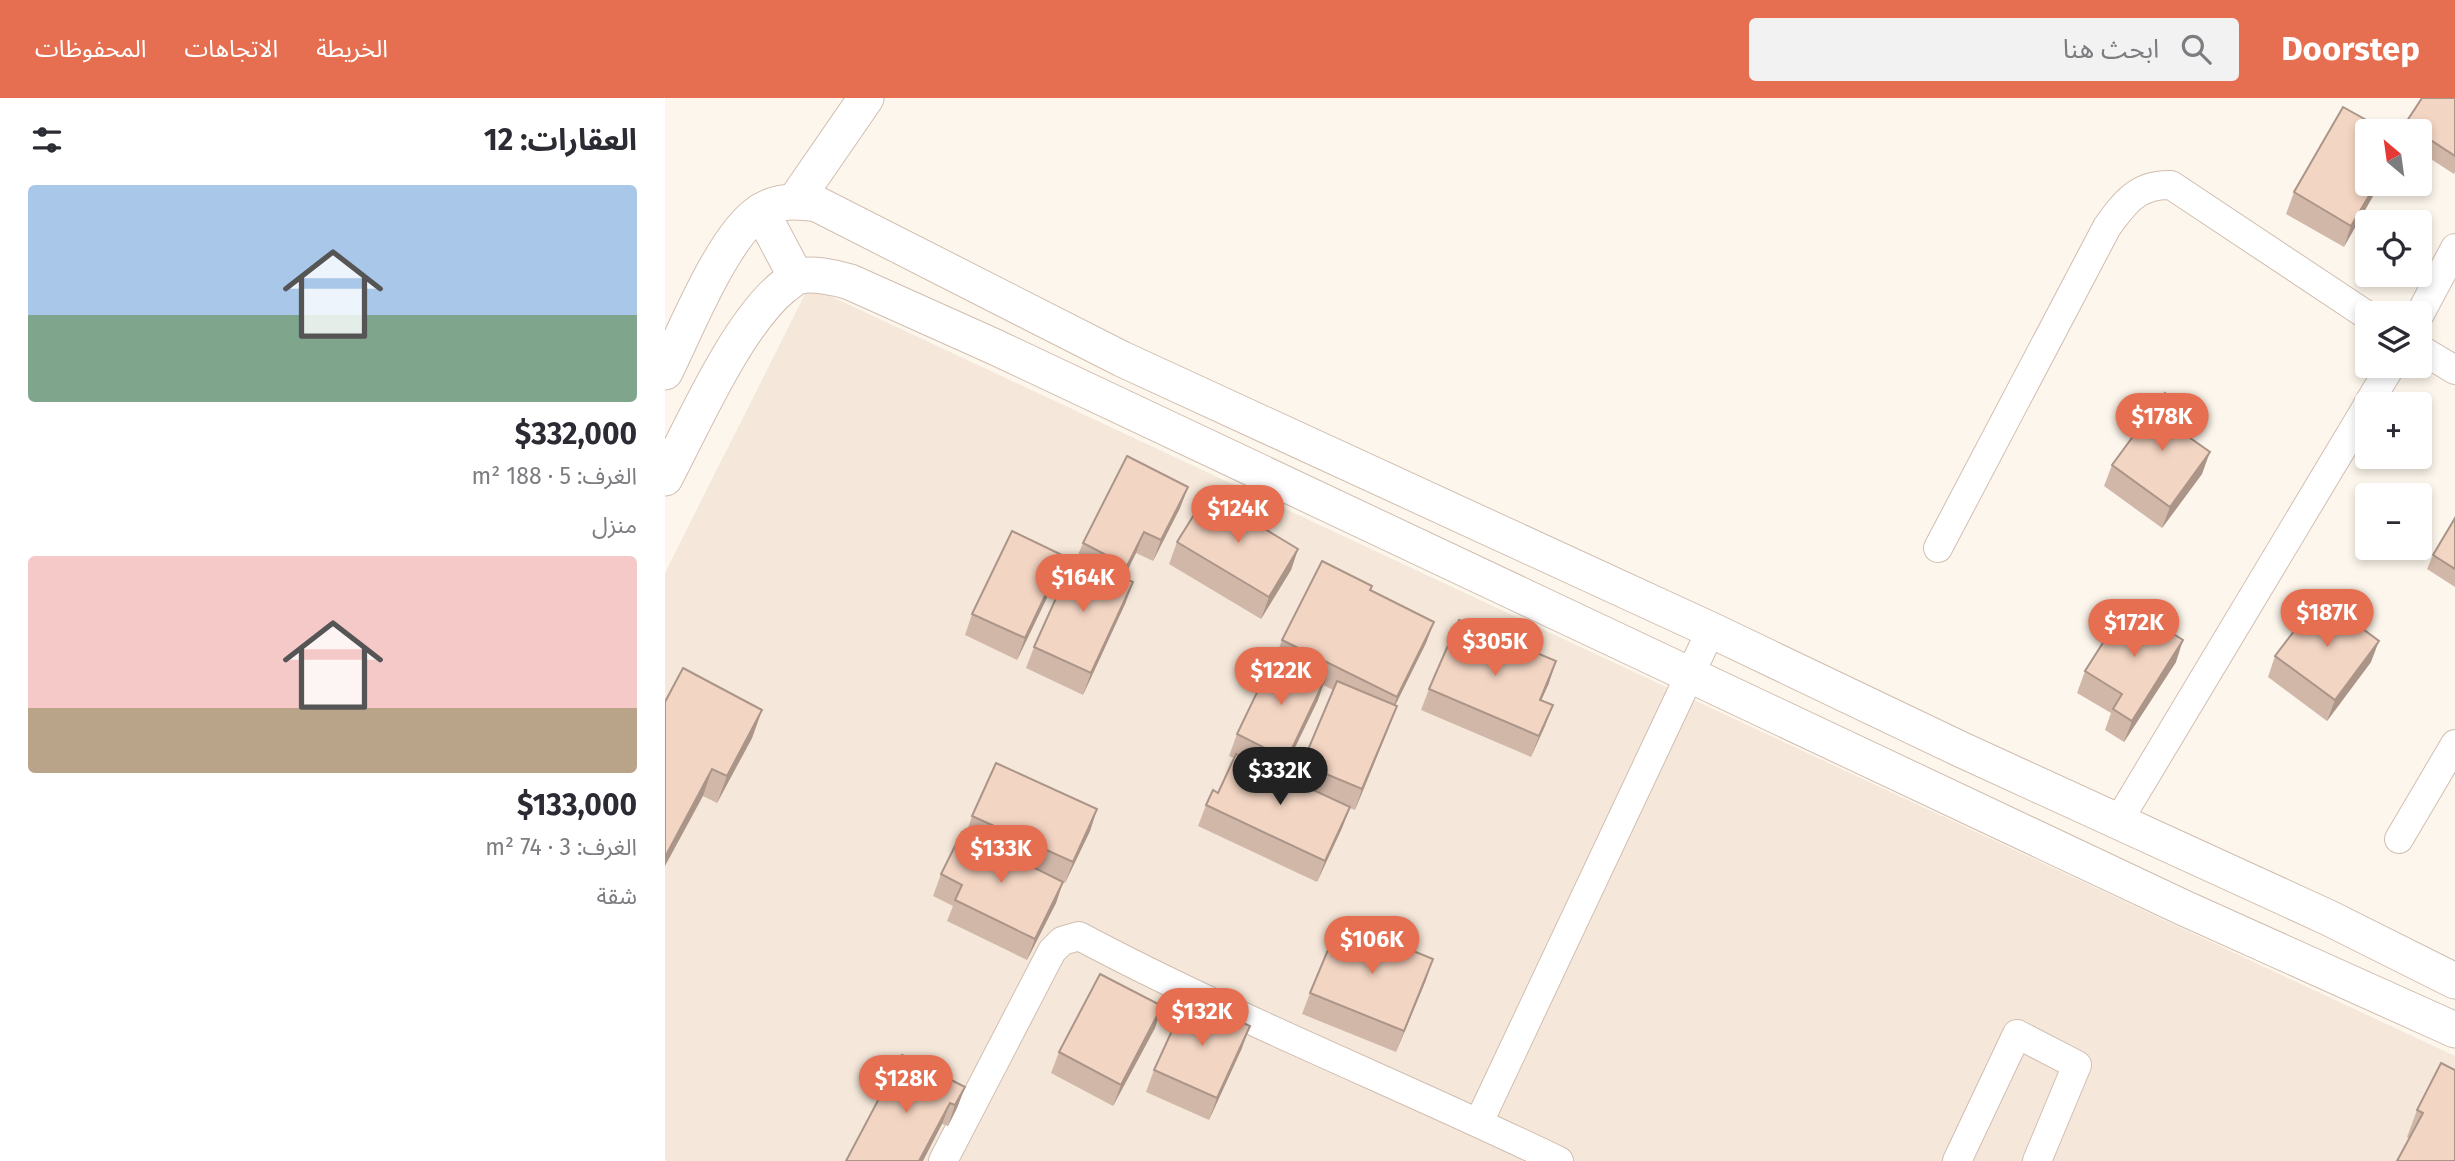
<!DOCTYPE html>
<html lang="ar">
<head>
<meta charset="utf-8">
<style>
  body { margin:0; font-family:"Fira Sans","Noto Sans Arabic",sans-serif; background:#f2f2f3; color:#2b2b33; direction:rtl; height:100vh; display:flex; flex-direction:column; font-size:26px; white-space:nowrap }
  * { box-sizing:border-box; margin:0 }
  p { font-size:23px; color:#7c7c81 }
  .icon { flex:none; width:38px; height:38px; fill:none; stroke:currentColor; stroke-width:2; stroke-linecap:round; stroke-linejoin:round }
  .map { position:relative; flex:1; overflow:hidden; direction:ltr }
  .panel { display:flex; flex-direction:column; background:#fff; width:665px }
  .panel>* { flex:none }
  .needle { width:46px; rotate:331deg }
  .controls { position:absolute; left:1690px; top:21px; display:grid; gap:14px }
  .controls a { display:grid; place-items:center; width:77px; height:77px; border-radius:7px; background:#fff; box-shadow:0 4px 10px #0003; font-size:35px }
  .price { position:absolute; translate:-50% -60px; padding:0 16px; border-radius:24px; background:#e76f51; color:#fff; font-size:23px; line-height:46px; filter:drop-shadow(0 2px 4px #0008) }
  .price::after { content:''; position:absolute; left:50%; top:42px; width:21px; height:16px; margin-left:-10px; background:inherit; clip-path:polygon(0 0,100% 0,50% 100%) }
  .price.on { background:#222; color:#fff }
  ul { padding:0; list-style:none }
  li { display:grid; align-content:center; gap:14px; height:371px; padding:0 28px }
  li span { display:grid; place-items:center; height:217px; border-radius:7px; color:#555 }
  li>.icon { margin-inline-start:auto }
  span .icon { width:126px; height:126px; fill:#fffc; stroke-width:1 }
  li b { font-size:30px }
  h2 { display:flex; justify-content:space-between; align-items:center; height:84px; padding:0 28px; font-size:30px }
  header { display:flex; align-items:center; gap:42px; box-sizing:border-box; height:98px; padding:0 35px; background:#e76f51; color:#fff }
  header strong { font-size:33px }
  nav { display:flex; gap:38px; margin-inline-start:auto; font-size:24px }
  .search { width:490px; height:63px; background:#f2f2f3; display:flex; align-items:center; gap:18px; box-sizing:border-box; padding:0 24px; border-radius:7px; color:#7c7c81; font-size:26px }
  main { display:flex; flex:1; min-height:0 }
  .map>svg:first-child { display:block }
  .residential { fill:#f5e8da }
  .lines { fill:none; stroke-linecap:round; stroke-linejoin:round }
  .minor-casing { stroke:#d1beb0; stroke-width:30 }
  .tertiary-casing { stroke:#d1beb0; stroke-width:37 }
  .minor { stroke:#fff; stroke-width:28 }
  .tertiary { stroke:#fff; stroke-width:35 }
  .wall { fill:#d1b7a8; fill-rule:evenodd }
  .shaded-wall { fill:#aa9588 }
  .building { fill:#f3d5c3; stroke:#aa9588; stroke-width:2 }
</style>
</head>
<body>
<header>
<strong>Doorstep</strong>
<div class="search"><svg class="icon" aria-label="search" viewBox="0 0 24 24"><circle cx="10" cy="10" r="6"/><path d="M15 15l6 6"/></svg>ابحث هنا</div>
<nav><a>الخريطة</a><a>الاتجاهات</a><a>المحفوظات</a></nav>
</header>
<main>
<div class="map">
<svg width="1790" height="1063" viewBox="0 0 1790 1063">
  <rect width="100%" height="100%" fill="#fdf6ec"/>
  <polygon class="residential" points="144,188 1790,958 1790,1063 0,1063 0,475"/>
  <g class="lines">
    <g class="minor-casing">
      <g id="minor">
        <polyline points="1755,216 1790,150"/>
        <polyline points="1755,251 1790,272"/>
        <polyline points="1703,306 1726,268"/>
        <path d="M 1273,450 L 1442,129 C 1460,104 1473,86 1506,87 L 1703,218"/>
        <polyline points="1454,722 1703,307"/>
        <polyline points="1734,741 1790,646"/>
        <polyline points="814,1024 1046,532"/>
        <path d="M 278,1063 L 387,853 L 397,843 L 414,838 C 570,921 735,986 894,1063"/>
        <polyline points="1292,1063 1352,936 1412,967 1372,1063"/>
      </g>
    </g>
    <g class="tertiary-casing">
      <g id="tertiary">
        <polyline points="130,103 201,0"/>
        <polyline points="96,113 131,179"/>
        <path d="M 0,274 C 20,234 59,136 95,114 C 112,102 132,103 152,106 L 457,261 L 1046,532 L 1295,651 L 1664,820 L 1790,883"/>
        <path d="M 0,380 C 29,325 72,226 119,188 C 123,186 128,180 132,179 C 146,174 172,180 185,184 L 330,249 L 1519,810 L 1790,932"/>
      </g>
    </g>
    <use href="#minor" class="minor"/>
    <use href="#tertiary" class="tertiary"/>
  </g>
  <g class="wall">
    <polygon points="1790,0 1790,74 1789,76 1755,54 1755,33 1738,33 1740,26"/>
    <polygon points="1703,86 1679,149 1621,116 1629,94"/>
    <polygon points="1519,336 1537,376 1497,430 1439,388 1447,367"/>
    <polygon points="523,389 515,410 488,463 471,455 459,480 468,484 460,506 418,597 361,570 369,549 412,459 418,445"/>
    <polygon points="1790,420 1790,489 1762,471 1768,457"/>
    <polygon points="512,444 633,451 626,472 596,521 504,466"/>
    <polygon points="392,479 352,562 300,537 307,516"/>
    <path d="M 705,492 L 769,524 L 761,545 L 730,607 L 724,629 L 690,712 L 685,710 L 677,730 L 652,784 L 533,728 L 541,707 L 553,695 L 569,660 L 564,658 L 572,636 L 611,558 L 617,542 ZM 658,587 L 668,592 L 631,684 L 617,677 L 653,602 Z"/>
    <polygon points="1610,558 1706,564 1662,623 1603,579"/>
    <polygon points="1511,564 1459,644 1440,632 1446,615 1412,595 1420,573"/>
    <polygon points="884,585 876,602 888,607 866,659 756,612 764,591"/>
    <polygon points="0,604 97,612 87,640 52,705 38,698"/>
    <polygon points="432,711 425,733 400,785 398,784 391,805 362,862 282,823 288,808 268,798 276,776 301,736 307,718"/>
    <polygon points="761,882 731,954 637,916 645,895"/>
    <polygon points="497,908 490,930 448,1008 386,975 394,954"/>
    <polygon points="577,950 544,1022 481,994 489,972"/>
    <polygon points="1790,972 1744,1040 1742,1039 1752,1012"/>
    <polygon points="300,989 292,1010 283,1028 277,1026 181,1063"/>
  </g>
  <g class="shaded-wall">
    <polygon points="1711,86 1715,86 1679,149 1686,128"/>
    <polygon points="1527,314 1519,336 1514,332"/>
    <polygon points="1545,354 1537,376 1497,430 1505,409"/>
    <polygon points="523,389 515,410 488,463 496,442"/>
    <polygon points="479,434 471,455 454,489 462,468"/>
    <polygon points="633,451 626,472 596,521 604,499"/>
    <polygon points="399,458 392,479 352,562 360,540"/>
    <polygon points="468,484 460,506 418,597 426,575"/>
    <polygon points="769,524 761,545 724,620 732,599"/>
    <polygon points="1518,542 1511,564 1459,644 1467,623"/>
    <polygon points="1714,543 1706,564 1662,623 1670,602"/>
    <polygon points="891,563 884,585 867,623 875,602"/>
    <polygon points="660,581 653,602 614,682 622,661"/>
    <polygon points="888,607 880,628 866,659 874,638"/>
    <polygon points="732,608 724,629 690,712 697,691"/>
    <polygon points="97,612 87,640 52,705 62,678"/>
    <polygon points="47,671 38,698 0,768 0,759"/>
    <polygon points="685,709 677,730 652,784 660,763"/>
    <polygon points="432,711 425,733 400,785 408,764"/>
    <polygon points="398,784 391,805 362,862 370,841"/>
    <polygon points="768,861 761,882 731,954 739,933"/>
    <polygon points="497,908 490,930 448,1008 456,987"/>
    <polygon points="585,928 577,950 544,1022 552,1000"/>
    <polygon points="300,989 292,1010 283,1028 290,1007"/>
    <polygon points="285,1005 277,1026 258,1063 254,1063"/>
  </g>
  <g class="building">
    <polygon points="1757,0 1790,0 1790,58 1755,35 1755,33 1752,33 1740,26"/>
    <polygon points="1678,9 1721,33 1703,33 1703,86 1711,86 1686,128 1629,94"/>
    <polygon points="1500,295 1527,314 1514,332 1545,354 1505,409 1447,367"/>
    <polygon points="462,358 523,389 496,442 479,434 462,468 418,445"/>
    <polygon points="542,396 633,451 604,499 512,444"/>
    <polygon points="1790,420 1790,471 1768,457"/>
    <polygon points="347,433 399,458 360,540 307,516"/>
    <polygon points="410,458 468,484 426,575 369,549"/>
    <polygon points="657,463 707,488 705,492 769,524 732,599 617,542"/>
    <polygon points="1655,499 1714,543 1670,602 1610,558"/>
    <polygon points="1462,507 1518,542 1467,623 1448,611 1457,596 1420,573"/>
    <polygon points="794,522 891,563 875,602 888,607 874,638 764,591"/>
    <polygon points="610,557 660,581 622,661 572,636"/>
    <polygon points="18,570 97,612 62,678 47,671 0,759 0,604"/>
    <polygon points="672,583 732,608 697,691 637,666"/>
    <polygon points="571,656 685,709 660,763 541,707 548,692 553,695"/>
    <polygon points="331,665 432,711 408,764 307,718"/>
    <polygon points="297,734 398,784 370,841 290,802 297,787 276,776"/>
    <polygon points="675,823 768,861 739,933 645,895"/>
    <polygon points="435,876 497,908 456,987 394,954"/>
    <polygon points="522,900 585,928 552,1000 489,972"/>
    <polygon points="237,957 300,989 290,1007 285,1005 254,1063 181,1063"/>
    <polygon points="1776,965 1790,972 1790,1063 1732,1063 1758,1015 1752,1012"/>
  </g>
</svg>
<div class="controls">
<a><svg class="needle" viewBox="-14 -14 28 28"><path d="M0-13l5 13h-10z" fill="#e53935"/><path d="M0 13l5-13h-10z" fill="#7c7c81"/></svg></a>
<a><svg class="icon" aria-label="locate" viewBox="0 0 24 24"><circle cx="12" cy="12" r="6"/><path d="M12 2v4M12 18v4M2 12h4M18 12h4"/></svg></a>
<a><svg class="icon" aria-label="layers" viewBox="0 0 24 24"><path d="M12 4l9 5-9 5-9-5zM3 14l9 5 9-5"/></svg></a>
<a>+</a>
<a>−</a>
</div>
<b class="price" style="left:1497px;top:355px">$178K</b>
<b class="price" style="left:573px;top:447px">$124K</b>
<b class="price" style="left:418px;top:516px">$164K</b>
<b class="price" style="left:1662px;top:551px">$187K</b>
<b class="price" style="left:1469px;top:561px">$172K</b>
<b class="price" style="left:830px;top:580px">$305K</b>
<b class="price" style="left:616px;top:609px">$122K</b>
<b class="price on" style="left:615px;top:709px">$332K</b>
<b class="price" style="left:336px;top:787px">$133K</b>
<b class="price" style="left:707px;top:878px">$106K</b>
<b class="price" style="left:537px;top:950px">$132K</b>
<b class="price" style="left:241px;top:1017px">$128K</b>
</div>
<section class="panel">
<h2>العقارات: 12<svg class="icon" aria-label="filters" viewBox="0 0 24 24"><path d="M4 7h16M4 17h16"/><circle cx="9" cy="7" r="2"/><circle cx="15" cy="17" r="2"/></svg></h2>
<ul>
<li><span style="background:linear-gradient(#a9c7e8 60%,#7fa58c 0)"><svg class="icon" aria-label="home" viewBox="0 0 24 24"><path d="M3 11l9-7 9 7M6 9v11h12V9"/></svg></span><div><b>$332,000</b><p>الغرف: 5 · 188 m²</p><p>منزل</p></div></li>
<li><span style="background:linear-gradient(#f6c9c9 70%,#b9a48a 0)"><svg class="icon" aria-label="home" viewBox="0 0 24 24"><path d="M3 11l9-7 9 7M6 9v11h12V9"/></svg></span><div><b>$133,000</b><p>الغرف: 3 · 74 m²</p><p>شقة</p></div></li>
</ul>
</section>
</main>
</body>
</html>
